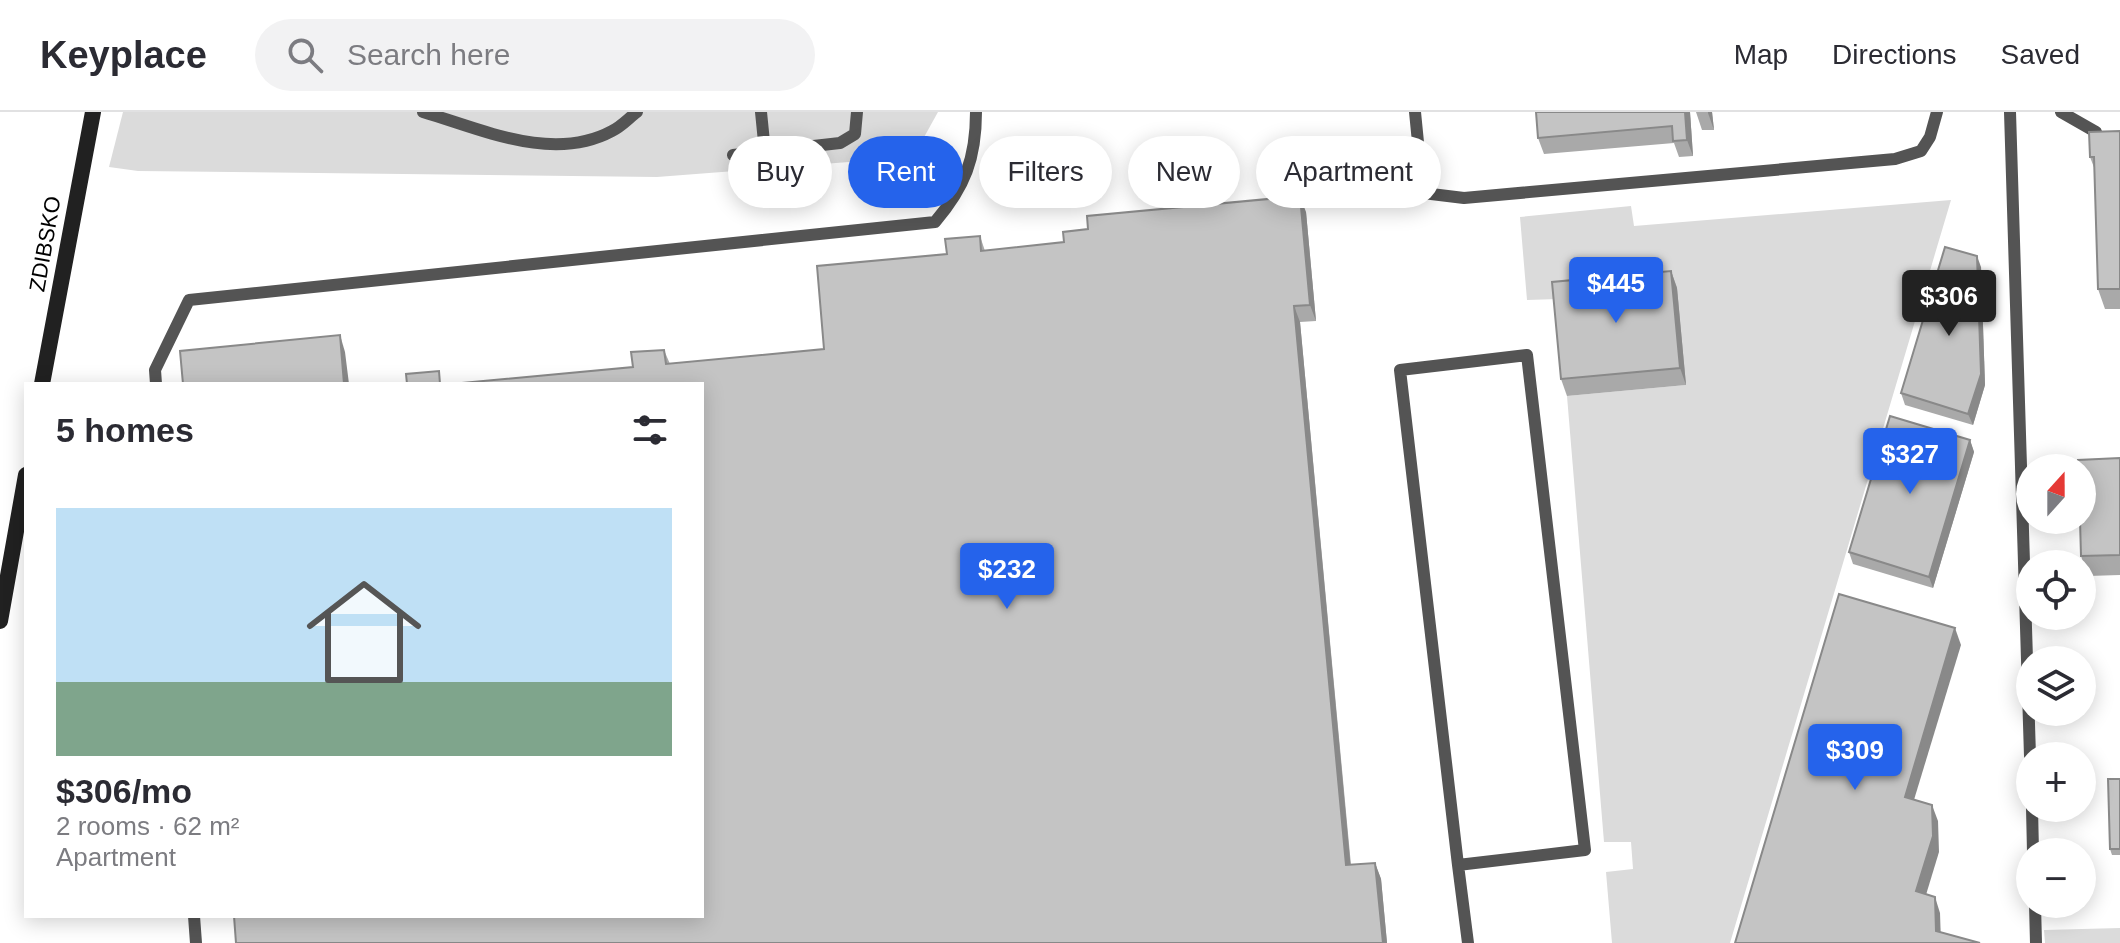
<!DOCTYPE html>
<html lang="en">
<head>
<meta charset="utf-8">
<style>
  body { margin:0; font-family:Arial,sans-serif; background:#f2f2f3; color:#2b2b33; height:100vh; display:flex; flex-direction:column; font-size:30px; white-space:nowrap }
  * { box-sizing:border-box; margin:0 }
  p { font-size:26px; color:#7c7c81 }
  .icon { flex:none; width:44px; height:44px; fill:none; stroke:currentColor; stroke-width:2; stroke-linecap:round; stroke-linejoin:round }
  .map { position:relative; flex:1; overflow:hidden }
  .sheet { position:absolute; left:24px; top:270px; width:680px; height:536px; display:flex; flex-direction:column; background:#fff; border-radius:0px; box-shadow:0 4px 20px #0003 }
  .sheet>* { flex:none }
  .hud { position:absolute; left:728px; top:24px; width:760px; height:72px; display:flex; gap:16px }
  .needle { width:52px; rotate:21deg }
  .buttons { position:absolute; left:2016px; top:342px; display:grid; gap:16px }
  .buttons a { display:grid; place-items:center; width:80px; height:80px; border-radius:50%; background:#fff; box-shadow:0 4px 20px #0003; font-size:40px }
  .price { position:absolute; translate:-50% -68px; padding:0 18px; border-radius:8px; background:#2563eb; color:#fff; font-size:26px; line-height:52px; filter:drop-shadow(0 2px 4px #0008) }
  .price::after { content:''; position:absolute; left:50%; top:48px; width:24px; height:18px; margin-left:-12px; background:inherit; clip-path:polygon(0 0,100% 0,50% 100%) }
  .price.on { background:#222; color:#fff }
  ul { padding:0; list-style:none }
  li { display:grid; align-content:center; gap:16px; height:424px; padding:0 32px }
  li+li { border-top:2px solid #e1e1e2 }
  li span { display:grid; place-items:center; height:248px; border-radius:0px; color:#555 }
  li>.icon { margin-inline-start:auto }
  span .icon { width:144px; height:144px; fill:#fffc; stroke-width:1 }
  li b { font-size:34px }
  h2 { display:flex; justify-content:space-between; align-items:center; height:96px; padding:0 32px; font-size:34px }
  .tag { padding:0 28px; border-radius:36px; background:#fff; box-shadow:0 4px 20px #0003; font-size:28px; line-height:72px }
  .tag.on { background:#2563eb; color:#fff }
  header { display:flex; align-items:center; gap:48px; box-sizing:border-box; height:112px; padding:0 40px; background:#fff; border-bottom:2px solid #e1e1e2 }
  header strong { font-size:38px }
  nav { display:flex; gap:44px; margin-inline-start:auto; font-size:28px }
  .search { width:560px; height:72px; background:#f2f2f3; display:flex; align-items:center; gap:20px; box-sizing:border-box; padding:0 28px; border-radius:44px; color:#7c7c81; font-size:30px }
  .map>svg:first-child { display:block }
  .green { fill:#dbdbdb }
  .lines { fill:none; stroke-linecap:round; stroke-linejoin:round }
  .service { stroke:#545454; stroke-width:12 }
  .secondary { stroke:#212121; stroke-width:16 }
  .wall { fill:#a9a9a9 }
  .shaded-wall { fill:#898989 }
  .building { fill:#c4c4c4; stroke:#898989; stroke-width:2 }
  .labels { text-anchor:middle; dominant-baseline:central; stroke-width:8; stroke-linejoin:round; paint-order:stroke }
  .street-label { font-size:22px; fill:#000; stroke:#fff }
</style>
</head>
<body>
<header>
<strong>Keyplace</strong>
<div class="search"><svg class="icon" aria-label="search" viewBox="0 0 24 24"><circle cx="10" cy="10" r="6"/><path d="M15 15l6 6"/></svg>Search here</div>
<nav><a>Map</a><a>Directions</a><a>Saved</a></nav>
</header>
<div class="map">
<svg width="2120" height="831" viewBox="0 0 2120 831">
  <rect width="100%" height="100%" fill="#fff"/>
  <g class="green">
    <polygon points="123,0 938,0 913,45 657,65 138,59 109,55"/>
    <polygon points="1951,88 1730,831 1612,831 1606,760 1633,757 1631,730 1604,730 1567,284 1686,273 1558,187 1527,188 1520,105 1631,94 1634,114"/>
    <polygon points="2120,816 2120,831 2045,831 2044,818"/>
  </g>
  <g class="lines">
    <g class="service">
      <path d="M 423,0 C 481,17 553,51 612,19 C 621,15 629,6 637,0"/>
      <polyline points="761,0 765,40"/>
      <polyline points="1415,0 1423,81 1464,86 1895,47 1921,39 1930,25 1937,0"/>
      <polyline points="2010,0 2030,644"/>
      <polyline points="2061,0 2096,20"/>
      <polyline points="733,43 840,31 855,22 857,0"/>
      <path d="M 156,272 L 155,258 L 189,188 L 935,110 C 965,75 976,46 976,0"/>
      <polyline points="2032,696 2033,740"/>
      <polyline points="1458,753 1585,738 1527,243 1400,258 1458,753 1468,831"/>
      <polyline points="2035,792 2036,831"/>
      <polyline points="194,804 196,831"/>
    </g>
    <g class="secondary">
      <polyline points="42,272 93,0"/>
      <polyline points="0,509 26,363"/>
    </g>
  </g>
  <g class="wall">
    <polygon points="1690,0 1693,44 1679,45 1674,31 1544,42 1538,26"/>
    <polygon points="1696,0 1712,0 1714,18 1702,18"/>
    <polygon points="2120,19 2120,197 2105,197 2098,177 2095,58 2090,45"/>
    <polygon points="1306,100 1316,209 1300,210 1351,753 1375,751 1381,767 1387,831 633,255 664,238 670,252 824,237 980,124 985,139 1064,130"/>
    <polygon points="1981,155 1985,273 1973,313 1905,293 1901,281"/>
    <polygon points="1671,159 1677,176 1686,273 1567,284 1561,267"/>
    <polygon points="1970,328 1974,340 1933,476 1853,452 1849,440"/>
    <polygon points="2120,346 2120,463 2088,464 2081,444"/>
    <polygon points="2120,667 2120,743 2112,743 2110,737"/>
  </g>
  <g class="shaded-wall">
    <polygon points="1685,0 1690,0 1693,44 1687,28"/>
    <polygon points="1708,0 1712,0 1714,18 1708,1"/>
    <polygon points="1300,84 1306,100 1316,209 1310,193"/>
    <polygon points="1977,144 1981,155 1985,273 1973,313 1968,302"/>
    <polygon points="1671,159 1677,176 1686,273 1680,256"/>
    <polygon points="1294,194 1300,210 1352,769 1346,753"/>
    <polygon points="340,223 345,240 349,272 344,272"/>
    <polygon points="1970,328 1974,340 1933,476 1929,465"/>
    <polygon points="1955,516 1961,533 1910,701 1905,685"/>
    <polygon points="1932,693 1938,709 1939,740 1922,796 1916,779"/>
    <polygon points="1375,751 1381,767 1387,831 1383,831"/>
    <polygon points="1935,785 1940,801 1941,831 1936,819"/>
  </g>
  <g class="building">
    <polygon points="1536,0 1685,0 1687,28 1673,29 1672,14 1538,26"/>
    <polygon points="2120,19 2120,177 2098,177 2094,45 2090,45 2089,20"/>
    <polygon points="1300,84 1310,193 1294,194 1346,753 1375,751 1383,831 236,831 234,804 702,804 702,272 451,272 633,255 631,240 664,238 666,252 824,237 817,154 947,142 945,127 980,124 981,139 1064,130 1063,120 1088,117 1087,104"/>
    <polygon points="1945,135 1977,144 1981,262 1968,302 1901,281"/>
    <polygon points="1671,159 1680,256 1561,267 1552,170"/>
    <polygon points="340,223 344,272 183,272 180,239"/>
    <polygon points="439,259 440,272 407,272 406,262"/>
    <polygon points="1890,304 1970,328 1929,465 1849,440"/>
    <polygon points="2120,346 2120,443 2081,444 2080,408 2082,408 2082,356 2078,356 2078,348"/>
    <polygon points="1839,482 1955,516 1905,685 1932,693 1933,724 1916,779 1935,785 1936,819 1980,831 1735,831"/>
    <polygon points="2108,667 2120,667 2120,737 2110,737"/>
  </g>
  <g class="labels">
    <g class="street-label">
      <text transform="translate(45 132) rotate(-80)">ZDIBSKO</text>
    </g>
  </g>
</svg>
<div class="buttons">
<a><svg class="needle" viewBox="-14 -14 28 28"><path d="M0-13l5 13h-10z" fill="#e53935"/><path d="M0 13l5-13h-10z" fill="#7c7c81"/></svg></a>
<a><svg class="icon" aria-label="locate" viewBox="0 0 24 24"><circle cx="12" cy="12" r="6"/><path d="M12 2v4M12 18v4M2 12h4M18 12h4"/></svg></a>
<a><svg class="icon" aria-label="layers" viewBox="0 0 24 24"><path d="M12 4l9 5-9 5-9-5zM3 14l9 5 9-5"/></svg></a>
<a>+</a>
<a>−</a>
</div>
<b class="price" style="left:1616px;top:213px">$445</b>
<b class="price on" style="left:1949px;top:226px">$306</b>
<b class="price" style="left:1910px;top:384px">$327</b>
<b class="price" style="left:1007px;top:499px">$232</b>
<b class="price" style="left:1855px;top:680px">$309</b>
<div class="hud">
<a class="tag">Buy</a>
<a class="tag on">Rent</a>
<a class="tag">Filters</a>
<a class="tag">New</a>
<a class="tag">Apartment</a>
</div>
<section class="sheet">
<h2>5 homes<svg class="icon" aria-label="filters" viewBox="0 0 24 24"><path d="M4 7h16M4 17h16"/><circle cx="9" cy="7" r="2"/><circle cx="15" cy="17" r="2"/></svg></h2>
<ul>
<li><span style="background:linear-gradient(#bfe0f5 70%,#7fa58c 0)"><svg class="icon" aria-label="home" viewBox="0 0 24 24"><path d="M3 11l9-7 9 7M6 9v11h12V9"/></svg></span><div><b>$306/mo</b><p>2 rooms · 62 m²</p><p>Apartment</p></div></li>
</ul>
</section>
</div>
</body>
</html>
